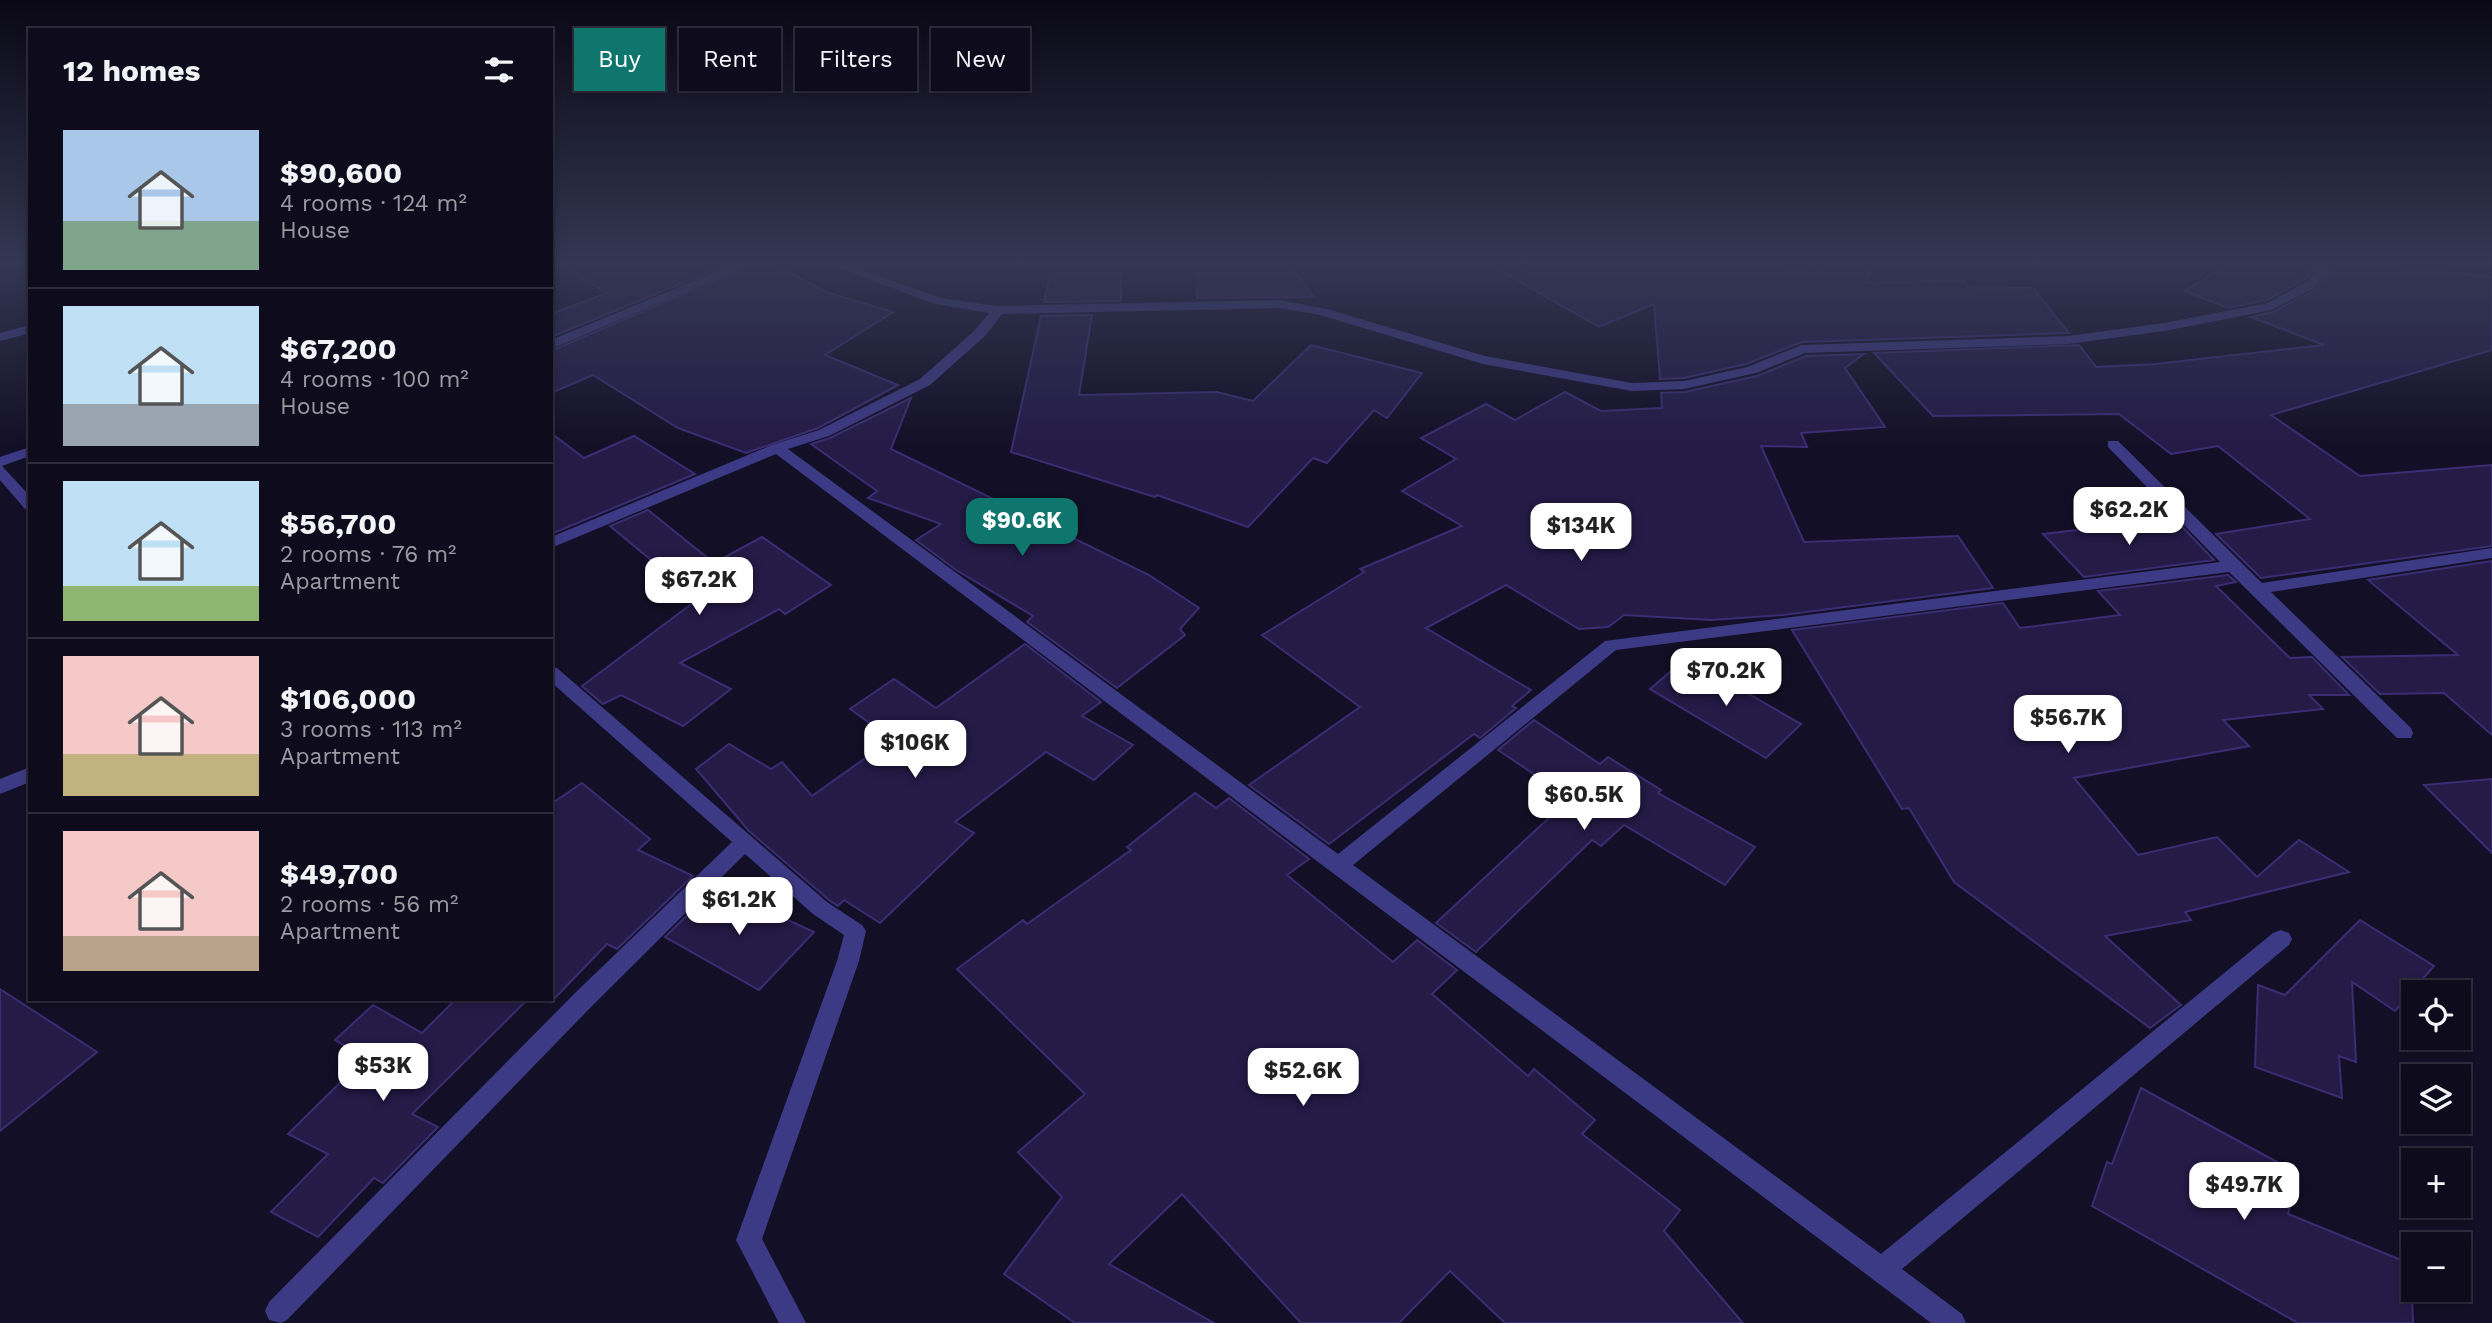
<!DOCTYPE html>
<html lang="en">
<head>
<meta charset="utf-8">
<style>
  body { margin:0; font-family:"Work Sans",sans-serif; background:#1c1929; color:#f1f3f6; height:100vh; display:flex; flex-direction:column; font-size:26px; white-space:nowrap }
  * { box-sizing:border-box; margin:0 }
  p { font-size:23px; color:#9b9ba3 }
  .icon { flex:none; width:38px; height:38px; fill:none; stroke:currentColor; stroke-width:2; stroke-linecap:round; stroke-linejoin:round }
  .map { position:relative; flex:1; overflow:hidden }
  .side { position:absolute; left:28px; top:28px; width:525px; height:973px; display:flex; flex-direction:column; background:#0e0b1c; border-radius:0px; box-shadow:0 4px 10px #0003,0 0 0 2px #2e2b3b }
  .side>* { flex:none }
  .hud { position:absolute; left:574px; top:28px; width:665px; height:63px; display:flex; gap:14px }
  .fabs { position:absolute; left:2401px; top:980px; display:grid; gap:14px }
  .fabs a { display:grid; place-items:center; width:70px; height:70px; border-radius:0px; background:#0e0b1c; box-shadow:0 4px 10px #0003,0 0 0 2px #2e2b3b; font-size:35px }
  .price { position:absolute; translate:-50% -60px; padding:0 16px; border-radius:14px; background:#fff; color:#222; font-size:23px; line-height:46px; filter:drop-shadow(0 2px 4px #0008) }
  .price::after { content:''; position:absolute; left:50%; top:42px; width:21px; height:16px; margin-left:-10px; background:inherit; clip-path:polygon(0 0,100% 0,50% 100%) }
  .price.active { background:#0f766e; color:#fff }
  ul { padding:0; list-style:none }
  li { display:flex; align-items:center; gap:21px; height:175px; padding:0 35px }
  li+li { border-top:2px solid #2e2b3b }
  li span { display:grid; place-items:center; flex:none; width:196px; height:140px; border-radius:0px; color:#555 }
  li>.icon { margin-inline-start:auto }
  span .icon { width:84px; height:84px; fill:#fffc; stroke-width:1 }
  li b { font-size:30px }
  h2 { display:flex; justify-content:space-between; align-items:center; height:84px; padding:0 35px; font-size:30px }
  .tag { padding:0 24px; border-radius:0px; background:#0e0b1c; box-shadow:0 4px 10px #0003,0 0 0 2px #2e2b3b; font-size:24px; line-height:63px }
  .tag.active { background:#0f766e; color:#fff }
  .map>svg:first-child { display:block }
  .building { fill:#241b47; stroke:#3b2d73; stroke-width:2 }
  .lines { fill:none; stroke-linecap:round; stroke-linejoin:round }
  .minor { fill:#3d3a85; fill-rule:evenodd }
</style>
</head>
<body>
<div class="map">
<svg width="2492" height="1323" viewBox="0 0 2492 1323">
  <rect width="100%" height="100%" fill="#130f26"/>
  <g class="building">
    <polygon points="552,261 736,261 551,337 551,314 607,293"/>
    <polygon points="760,261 768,261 826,292 893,312 825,355 898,385 818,428 746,453 678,428 593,375 551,393 551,351"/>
    <polygon points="1053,261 1121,261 1121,301 1044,302"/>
    <polygon points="1198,261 1287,261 1314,297 1197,298"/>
    <polygon points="1483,261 1757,261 1815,274 1821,261 1875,261 1866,283 1963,280 1970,287 2033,288 2069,333 1802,342 1746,364 1684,378 1660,379 1654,304 1599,327"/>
    <polygon points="2233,261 2325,261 2304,280 2267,300 2228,308 2185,291"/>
    <polygon points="2342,261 2492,277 2492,350 2271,415 2360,476 2492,465 2492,546 2261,578 2216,534 2310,519 2218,446 2171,454 2119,414 1933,416 1874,353 2079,345 2096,367 2155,364 2324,345 2251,317 2273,312 2315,290"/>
    <polygon points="1092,315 1079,395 1217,392 1253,401 1311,345 1422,373 1387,418 1374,410 1327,463 1313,458 1248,527 1157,495 1155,497 1011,452 1041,316"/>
    <polygon points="1864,354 1845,368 1885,427 1801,433 1807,447 1761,446 1804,542 1958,536 1993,588 1783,615 1711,620 1624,615 1608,627 1579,629 1506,585 1426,628 1531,690 1512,706 1516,708 1480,738 1474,734 1329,844 1249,785 1360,707 1262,635 1364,572 1360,569 1462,526 1402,491 1456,459 1421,438 1486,404 1515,420 1565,392 1601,411 1662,408 1661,393 1685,392 1757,376 1806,356"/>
    <polygon points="911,398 891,449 1149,575 1199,608 1180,629 1185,635 1117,688 1027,622 1033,616 956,570 916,540 941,524 868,498 877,491 811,444 830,438"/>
    <polygon points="555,436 584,458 634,436 695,474 551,534 551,441"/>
    <polygon points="648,510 714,563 762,537 831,585 785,614 779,609 680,663 731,689 683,726 621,695 603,704 582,686 698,599 610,526"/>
    <polygon points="2173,517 2214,560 2084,577 2043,534 2127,524 2123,520"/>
    <polygon points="2492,561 2492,735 2444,693 2380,694 2342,657 2458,655 2368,580"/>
    <polygon points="2228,575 2236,582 2216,586 2290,658 2312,657 2349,695 2309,695 2323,709 2223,720 2249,746 2074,778 2138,855 2217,837 2257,877 2299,840 2349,872 2185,912 2191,920 2105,936 2181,1005 2150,1028 1954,882 1909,808 1902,809 1792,630 2003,603 2020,628 2120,615 2098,591"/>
    <polygon points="1025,644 1101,702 1082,716 1133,745 1094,780 1046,752 955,822 974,833 880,923 844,900 838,906 829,900 749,831 696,769 729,744 771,769 782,762 812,796 892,739 850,709 894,679 936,708"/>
    <polygon points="1686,658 1801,724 1766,758 1650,689"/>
    <polygon points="1534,720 1600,764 1608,757 1661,790 1658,793 1755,847 1725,885 1624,825 1601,846 1592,840 1476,952 1436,923 1553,814 1548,810 1565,795 1498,750"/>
    <polygon points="2492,779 2492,853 2424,785"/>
    <polygon points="582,783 650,839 638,850 693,876 617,949 607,944 551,1002 551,804"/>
    <polygon points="1195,793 1216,808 1229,798 1309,859 1287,875 1393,962 1417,940 1457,970 1432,994 1528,1076 1534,1069 1595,1120 1582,1134 1680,1210 1664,1231 1743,1323 1505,1323 1450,1271 1399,1323 1301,1323 1182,1194 1109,1264 1214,1323 1075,1323 1004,1274 1062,1197 1018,1152 1085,1094 957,969 1023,920 1027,924 1131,850 1127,847"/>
    <polygon points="716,887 814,932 759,990 665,937"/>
    <polygon points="2360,920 2434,966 2395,1011 2352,982 2356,1062 2339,1056 2342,1098 2255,1067 2258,985 2285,995"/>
    <polygon points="0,989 97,1052 0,1131"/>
    <polygon points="456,999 528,999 412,1114 438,1127 383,1183 374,1178 318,1237 271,1212 328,1154 288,1134 365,1058 335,1040 373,1005 422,1033"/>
    <polygon points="2141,1088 2299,1174 2288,1214 2411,1264 2413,1323 2298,1323 2092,1206 2107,1162 2112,1164"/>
  </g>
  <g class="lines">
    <g class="minor">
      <polygon points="742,261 758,261 551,349 551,340"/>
      <polygon points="820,261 837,261 941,298 998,306 1279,300 1327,309 1485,356 1632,383 1684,381 1747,367 1802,345 2068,336 2164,323 2268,303 2306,282 2328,261 2340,261 2314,288 2272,310 2164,331 2068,344 1805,353 1756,373 1684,389 1632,391 1483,364 1320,315 1279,308 1002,314 985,336 930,385 829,436 788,449 1338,854 1605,641 2220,562 2108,447 2108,441 2118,441 2262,583 2492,548 2492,558 2271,592 2411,728 2413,733 2411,738 2397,738 2229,572 1616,650 1353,865 1881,1254 2273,933 2281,930 2289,933 2292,939 2289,945 1902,1269 1962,1314 1966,1323 1931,1323 776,454 551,548 551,537 772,445 819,430 920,379 975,330 989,313 935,304"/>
      <polygon points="30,325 30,333 0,341 0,333"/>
      <polygon points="30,447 30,456 2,466 30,496 30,511 25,509 0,480 0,457"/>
      <polygon points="551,666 557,668 827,902 862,925 866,931 859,961 762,1239 806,1323 779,1323 736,1240 837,961 844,935 813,914 745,854 592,1006 287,1320 281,1323 269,1320 265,1311 269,1302 576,992 732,842 551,682"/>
      <polygon points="30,767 30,782 0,794 0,779"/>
    </g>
  </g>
  <linearGradient id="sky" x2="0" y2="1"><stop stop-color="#0a0815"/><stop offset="0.59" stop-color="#333752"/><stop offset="1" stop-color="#333752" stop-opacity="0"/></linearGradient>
  <rect width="2492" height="446" fill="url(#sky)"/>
</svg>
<div class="fabs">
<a><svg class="icon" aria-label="locate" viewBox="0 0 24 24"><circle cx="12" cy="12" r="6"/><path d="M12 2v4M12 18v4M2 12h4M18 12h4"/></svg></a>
<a><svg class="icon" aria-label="layers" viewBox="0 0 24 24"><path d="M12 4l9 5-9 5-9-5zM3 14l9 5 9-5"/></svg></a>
<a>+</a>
<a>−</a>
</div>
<b class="price" style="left:2129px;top:547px">$62.2K</b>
<b class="price active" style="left:1022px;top:558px">$90.6K</b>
<b class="price" style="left:1581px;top:563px">$134K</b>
<b class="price" style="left:699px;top:617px">$67.2K</b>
<b class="price" style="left:1726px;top:708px">$70.2K</b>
<b class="price" style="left:2068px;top:755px">$56.7K</b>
<b class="price" style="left:915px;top:780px">$106K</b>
<b class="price" style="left:1584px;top:832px">$60.5K</b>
<b class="price" style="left:739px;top:937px">$61.2K</b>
<b class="price" style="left:383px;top:1103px">$53K</b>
<b class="price" style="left:1303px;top:1108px">$52.6K</b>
<b class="price" style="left:2244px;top:1222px">$49.7K</b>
<div class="hud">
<a class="tag active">Buy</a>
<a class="tag">Rent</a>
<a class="tag">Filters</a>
<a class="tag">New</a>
</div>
<section class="side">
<h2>12 homes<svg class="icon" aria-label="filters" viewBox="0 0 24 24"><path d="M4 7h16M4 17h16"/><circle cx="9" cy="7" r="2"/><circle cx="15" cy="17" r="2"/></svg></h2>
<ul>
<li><span style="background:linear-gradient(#a9c7e8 65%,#7fa58c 0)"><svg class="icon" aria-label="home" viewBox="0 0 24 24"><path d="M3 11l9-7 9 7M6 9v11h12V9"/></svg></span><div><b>$90,600</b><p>4 rooms · 124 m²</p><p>House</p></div></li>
<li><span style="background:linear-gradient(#bfe0f5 70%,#9aa5b1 0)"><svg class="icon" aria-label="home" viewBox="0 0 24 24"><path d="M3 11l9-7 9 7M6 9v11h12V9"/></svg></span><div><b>$67,200</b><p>4 rooms · 100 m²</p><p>House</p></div></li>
<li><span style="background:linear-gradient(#bfe0f5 75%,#8fb573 0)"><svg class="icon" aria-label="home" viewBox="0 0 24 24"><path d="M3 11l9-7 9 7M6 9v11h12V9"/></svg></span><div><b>$56,700</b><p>2 rooms · 76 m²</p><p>Apartment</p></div></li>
<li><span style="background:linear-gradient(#f6c9c9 70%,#c2b280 0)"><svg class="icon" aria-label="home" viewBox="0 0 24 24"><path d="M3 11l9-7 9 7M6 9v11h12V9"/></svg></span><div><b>$106,000</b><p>3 rooms · 113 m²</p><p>Apartment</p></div></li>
<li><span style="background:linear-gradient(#f6c9c9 75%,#b9a48a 0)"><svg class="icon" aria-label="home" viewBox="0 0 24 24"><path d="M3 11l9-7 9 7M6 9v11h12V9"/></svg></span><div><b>$49,700</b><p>2 rooms · 56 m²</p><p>Apartment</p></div></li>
</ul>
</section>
</div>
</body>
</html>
